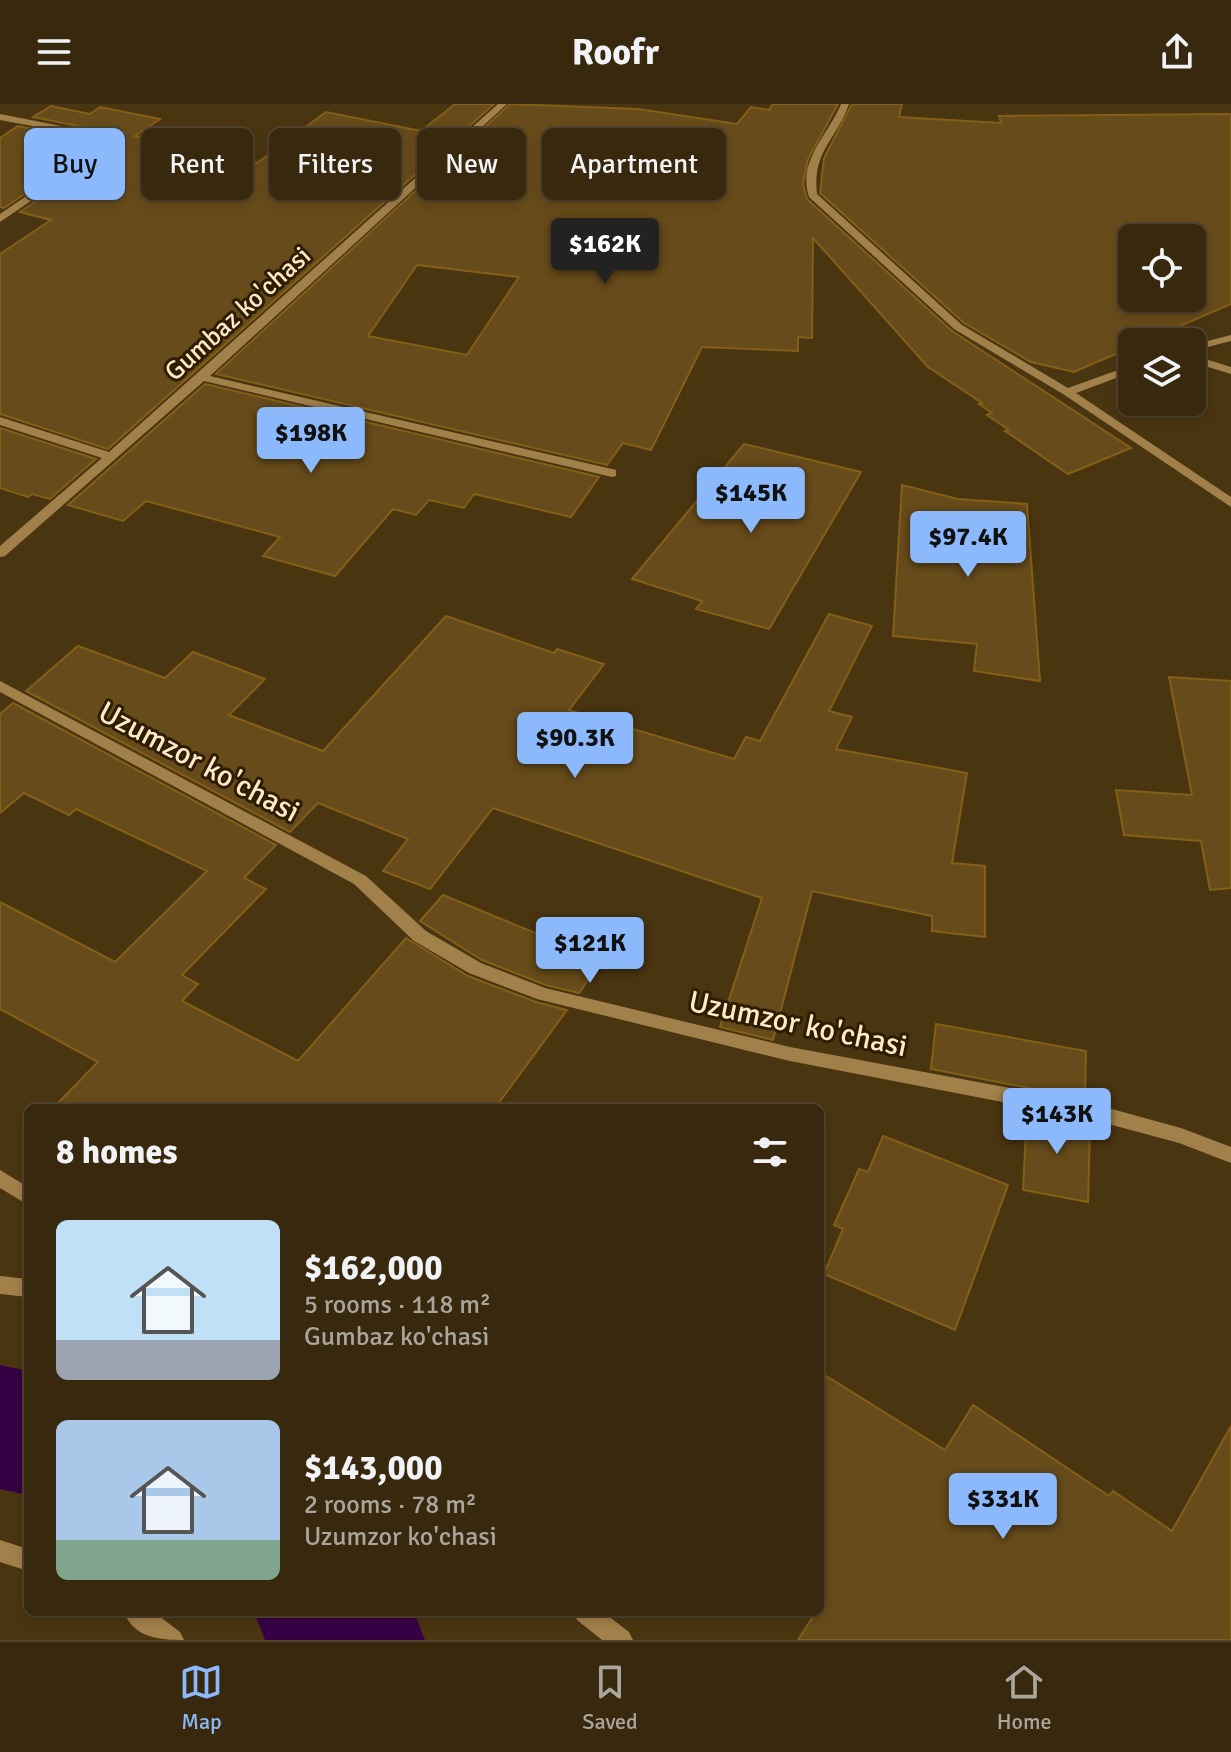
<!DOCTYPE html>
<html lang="en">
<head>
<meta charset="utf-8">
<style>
  body { margin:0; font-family:Signika,sans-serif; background:#3f3016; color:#f1f3f6; height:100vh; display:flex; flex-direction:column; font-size:30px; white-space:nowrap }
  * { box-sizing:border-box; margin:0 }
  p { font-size:26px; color:#aba69d }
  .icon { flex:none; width:44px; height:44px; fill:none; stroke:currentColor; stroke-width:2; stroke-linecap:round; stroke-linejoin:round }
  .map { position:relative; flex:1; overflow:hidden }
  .drawer { position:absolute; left:24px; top:1000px; width:800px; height:512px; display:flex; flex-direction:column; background:#38280d; border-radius:12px; box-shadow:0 4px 12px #0003,0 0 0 2px #52442e }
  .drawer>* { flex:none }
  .guide { position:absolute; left:24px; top:24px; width:800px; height:72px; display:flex; gap:16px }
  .controls { position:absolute; left:1118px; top:120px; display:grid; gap:16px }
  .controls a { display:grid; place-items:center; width:88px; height:88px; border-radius:12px; background:#38280d; box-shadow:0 4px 12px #0003,0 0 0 2px #52442e; font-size:40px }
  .price { position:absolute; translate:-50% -68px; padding:0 18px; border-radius:8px; background:#8cb9fc; color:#111; font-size:26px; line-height:52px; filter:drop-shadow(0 2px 4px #0008) }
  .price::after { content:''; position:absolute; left:50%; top:48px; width:24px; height:18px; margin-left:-12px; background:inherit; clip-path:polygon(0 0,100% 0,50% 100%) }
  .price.selected { background:#222; color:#fff }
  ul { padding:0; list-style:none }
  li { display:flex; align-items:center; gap:24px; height:200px; padding:0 32px }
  li span { display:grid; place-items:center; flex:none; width:224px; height:160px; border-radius:12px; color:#555 }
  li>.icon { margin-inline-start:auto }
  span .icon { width:96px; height:96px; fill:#fffc; stroke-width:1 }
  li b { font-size:34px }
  h2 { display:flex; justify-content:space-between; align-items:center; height:96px; padding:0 32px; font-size:34px }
  .chip { padding:0 28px; border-radius:12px; background:#38280d; box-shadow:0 4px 12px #0003,0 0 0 2px #52442e; font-size:28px; line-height:72px }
  .chip.selected { background:#8cb9fc; color:#111 }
  header { display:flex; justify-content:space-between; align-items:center; height:104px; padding:0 32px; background:#38280d; font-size:36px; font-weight:700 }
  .menu { display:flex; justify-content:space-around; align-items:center; height:112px; border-top:2px solid #52442e; background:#38280d; font-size:22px; color:#aba69d }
  .menu a { display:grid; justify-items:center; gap:4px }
  .menu .selected { color:#8cb9fc }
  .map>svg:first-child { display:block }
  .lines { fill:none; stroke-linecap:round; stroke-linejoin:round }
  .river { fill:#370045; fill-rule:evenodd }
  .building { fill:#674b1a; stroke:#855f17; stroke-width:2; fill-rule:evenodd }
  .minor { fill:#a2804a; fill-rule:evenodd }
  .labels { text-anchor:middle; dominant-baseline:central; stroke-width:6; stroke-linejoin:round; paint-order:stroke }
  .far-street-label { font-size:26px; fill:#ffe9c9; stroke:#2d1d02 }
  .street-label { font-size:30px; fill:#ffe9c9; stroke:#2d1d02 }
</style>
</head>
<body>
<header><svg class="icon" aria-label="menu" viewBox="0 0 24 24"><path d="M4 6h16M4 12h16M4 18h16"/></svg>Roofr<svg class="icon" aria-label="share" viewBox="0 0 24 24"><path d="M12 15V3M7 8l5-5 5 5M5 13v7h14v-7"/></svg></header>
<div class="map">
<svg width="1231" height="1536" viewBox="0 0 1231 1536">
  <rect width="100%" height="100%" fill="#4a3511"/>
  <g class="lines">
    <g class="river">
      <polygon points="0,1261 28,1267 28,1391 0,1385"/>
      <polygon points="254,1508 414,1508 425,1536 265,1536"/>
    </g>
  </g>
  <g class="building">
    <polygon points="455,0 494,0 108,345 0,310 0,150 51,116 20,108 118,41 114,32 103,27 33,13 51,2 90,10 100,3 160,15 135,32 257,59 326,8 421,27"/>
    <path d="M 510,0 L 638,5 L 737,20 L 751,3 L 769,6 L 773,0 L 838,0 L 808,55 L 803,80 L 807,95 L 952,227 L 1131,344 L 1068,370 L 1005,327 L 1009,326 L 987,311 L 992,309 L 979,300 L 982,299 L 928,263 L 813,134 L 812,234 L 798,233 L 798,247 L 702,243 L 651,346 L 623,339 L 607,361 L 216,270 ZM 417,161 L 519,173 L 467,251 L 368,232 Z"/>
    <path d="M 852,0 L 902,0 L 899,13 L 1001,19 L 999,12 L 1231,10 L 1231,200 L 1143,238 L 1132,238 L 1132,243 L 1074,268 L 1031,258 L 964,219 L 820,89 L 824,54 ZM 1132,134 L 1192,134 L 1192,194 L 1132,194 Z"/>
    <polygon points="18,22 99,39 4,104 0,103 0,34"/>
    <polygon points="205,280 599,373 571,413 474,390 464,404 429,396 416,411 393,405 335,472 263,452 280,433 146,397 123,417 68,401"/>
    <polygon points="0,324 96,355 50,395 32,390 28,393 0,384"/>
    <polygon points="744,340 861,368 769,525 696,505 702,497 632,475"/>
    <polygon points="902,381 958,395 1027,400 1040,577 974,567 977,540 893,532"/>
    <polygon points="829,510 872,522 829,607 852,613 836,645 967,669 952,759 985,762 985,833 932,827 932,812 812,787 773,936 720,923 762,794 493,704 430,785 383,767 408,735 318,699 290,728 26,587 78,542 165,574 193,548 265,575 229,611 323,647 446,512 554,549 557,545 604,560 569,606 734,655 746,633 760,637"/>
    <polygon points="1169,573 1231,577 1231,784 1210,786 1201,737 1124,731 1116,686 1192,691"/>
    <polygon points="13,599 276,741 244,774 266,785 182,871 198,880 182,897 298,957 406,834 468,872 536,898 567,906 495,1004 53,1004 98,958 0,905 0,798 115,858 207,767 76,705 69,711 24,689 0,709 0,610"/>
    <polygon points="443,791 601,856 579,889 546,881 482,856 420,817"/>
    <polygon points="936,920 1086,947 1085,995 931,965"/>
    <polygon points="1027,1006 1084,1017 1084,1020 1090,1021 1088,1098 1023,1086"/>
    <polygon points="883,1032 1008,1081 955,1226 824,1170 843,1125 834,1121 859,1065 868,1068"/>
    <polygon points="820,1268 945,1346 973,1301 1109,1392 1113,1387 1172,1427 1231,1322 1231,1536 798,1536 816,1508 820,1508"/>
  </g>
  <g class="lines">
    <g class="minor">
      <polygon points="498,0 507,0 210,272 612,365 616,366 616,372 612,373 204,277 5,452 0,453 0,442 102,354 0,321 0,313 109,348"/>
      <path d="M 841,0 L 849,0 C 836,37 812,47 817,90 L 962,221 L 1068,284 L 1132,261 L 1132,268 L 1076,289 L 1231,393 L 1231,403 L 1063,290 L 954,225 L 809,93 C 797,56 828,32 841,0 Z"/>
      <polygon points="0,10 102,30 113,35 115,40 0,118 0,110 105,38 96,34 0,16"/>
      <polygon points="1231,231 1231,237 1192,247 1192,241"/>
      <polygon points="1192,251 1231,263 1231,270 1192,258"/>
      <polygon points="0,577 366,772 426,827 481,859 545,884 790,943 1090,999 1181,1024 1231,1043 1231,1059 1179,1039 1090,1015 790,957 537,895 469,869 414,837 354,780 0,588"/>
      <polygon points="0,1066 28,1083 28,1101 0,1084"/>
      <polygon points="0,1172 28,1175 28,1193 0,1190"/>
      <polygon points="0,1436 28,1445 28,1467 0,1458"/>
      <path d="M 124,1508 L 154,1508 L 180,1528 L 184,1536 C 159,1536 134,1534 124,1508 Z"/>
      <polygon points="574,1508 603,1508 629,1528 633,1536 602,1536 577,1516"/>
    </g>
  </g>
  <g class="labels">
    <g class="far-street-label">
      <text transform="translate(238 210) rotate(-42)">Gumbaz ko'chasi</text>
    </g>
    <g class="street-label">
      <text transform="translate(199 658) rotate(28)">Uzumzor ko'chasi</text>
      <text transform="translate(798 920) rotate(12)">Uzumzor ko'chasi</text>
    </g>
  </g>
</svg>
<div class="controls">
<a><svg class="icon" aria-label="locate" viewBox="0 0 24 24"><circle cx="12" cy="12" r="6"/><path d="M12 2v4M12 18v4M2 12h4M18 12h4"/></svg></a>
<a><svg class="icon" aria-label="layers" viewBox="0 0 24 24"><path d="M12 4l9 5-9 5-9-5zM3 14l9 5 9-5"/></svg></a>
</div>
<b class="price selected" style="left:605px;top:182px">$162K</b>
<b class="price" style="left:311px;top:371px">$198K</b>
<b class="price" style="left:751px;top:431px">$145K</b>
<b class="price" style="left:968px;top:475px">$97.4K</b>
<b class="price" style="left:575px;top:676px">$90.3K</b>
<b class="price" style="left:590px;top:881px">$121K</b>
<b class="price" style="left:1057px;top:1052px">$143K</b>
<b class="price" style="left:1003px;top:1437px">$331K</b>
<div class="guide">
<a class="chip selected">Buy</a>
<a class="chip">Rent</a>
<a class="chip">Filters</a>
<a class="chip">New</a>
<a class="chip">Apartment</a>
</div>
<section class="drawer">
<h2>8 homes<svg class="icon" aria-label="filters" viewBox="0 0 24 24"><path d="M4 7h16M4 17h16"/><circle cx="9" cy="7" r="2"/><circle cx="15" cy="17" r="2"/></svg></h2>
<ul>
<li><span style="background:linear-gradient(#bfe0f5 75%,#9aa5b1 0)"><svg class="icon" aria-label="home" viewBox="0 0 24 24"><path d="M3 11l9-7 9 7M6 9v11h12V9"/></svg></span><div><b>$162,000</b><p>5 rooms · 118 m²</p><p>Gumbaz ko'chasi</p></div></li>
<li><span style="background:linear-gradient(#a9c7e8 75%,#7fa58c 0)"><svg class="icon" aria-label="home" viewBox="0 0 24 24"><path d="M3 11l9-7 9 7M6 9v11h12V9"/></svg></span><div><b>$143,000</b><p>2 rooms · 78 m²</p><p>Uzumzor ko'chasi</p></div></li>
</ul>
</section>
</div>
<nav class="menu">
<a class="selected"><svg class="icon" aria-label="map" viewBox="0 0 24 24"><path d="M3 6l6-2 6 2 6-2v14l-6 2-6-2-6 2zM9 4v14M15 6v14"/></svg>Map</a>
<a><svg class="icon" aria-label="saved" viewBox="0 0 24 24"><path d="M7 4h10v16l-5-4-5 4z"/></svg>Saved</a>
<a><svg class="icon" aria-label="home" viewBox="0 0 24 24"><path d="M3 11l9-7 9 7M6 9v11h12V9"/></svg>Home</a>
</nav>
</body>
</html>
